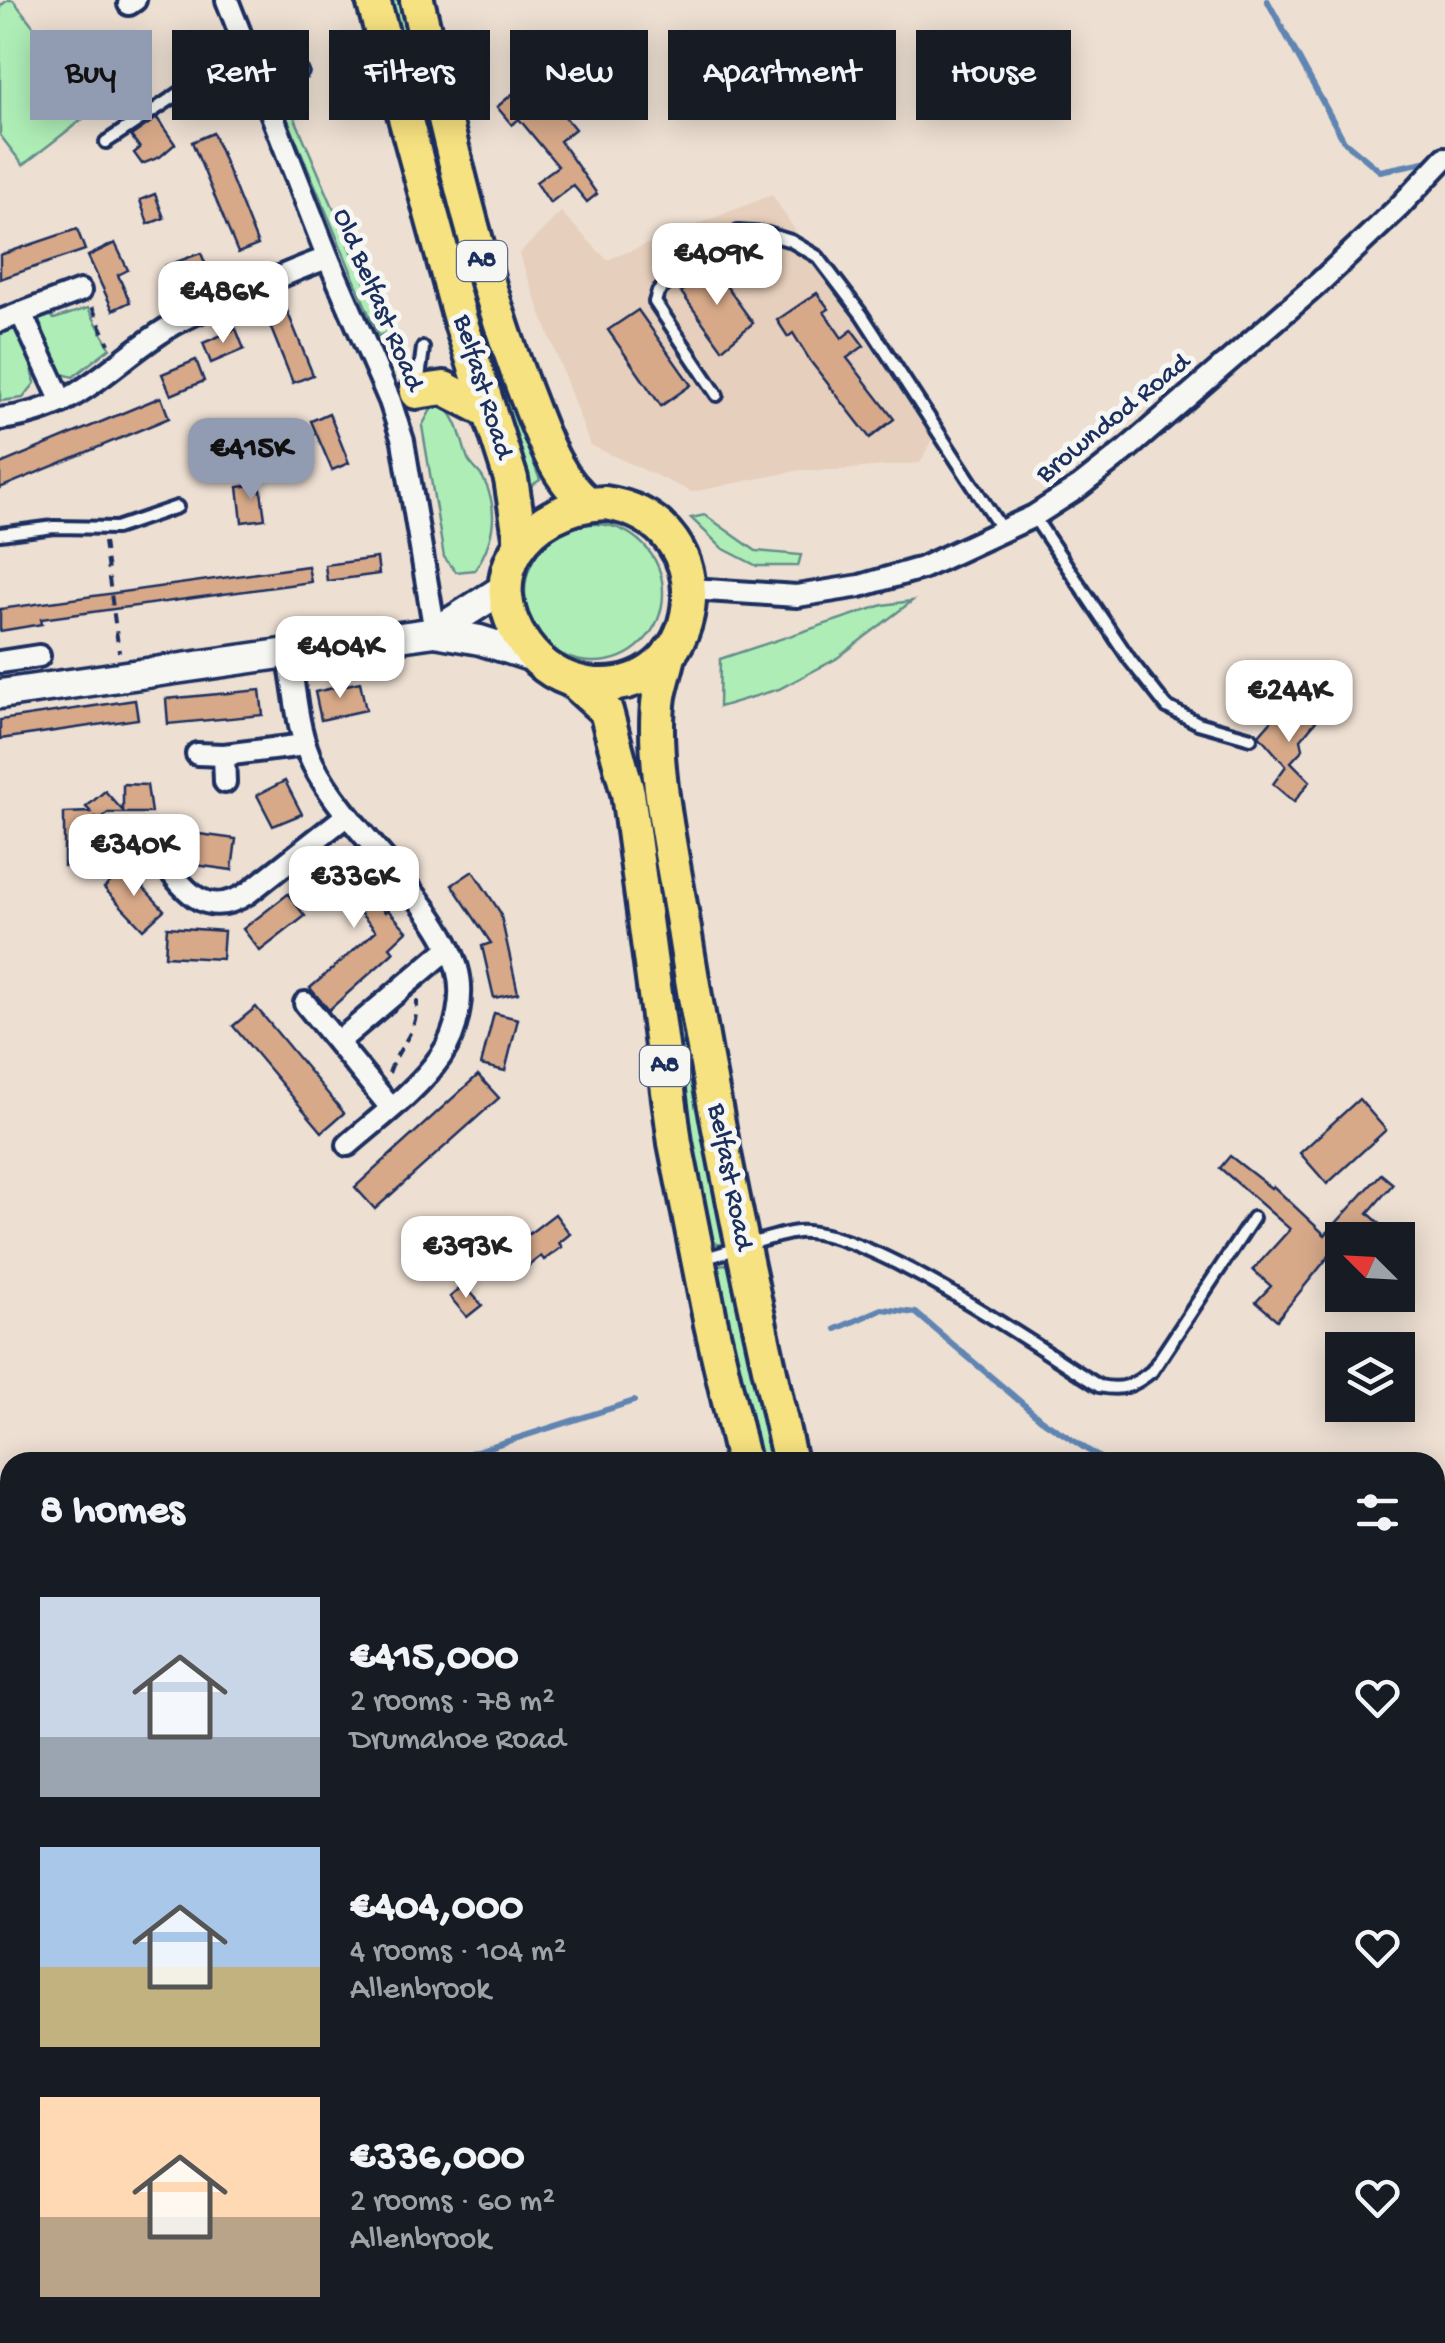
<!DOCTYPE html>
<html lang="en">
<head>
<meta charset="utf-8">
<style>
  body { margin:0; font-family:"Gochi Hand",sans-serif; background:#20242c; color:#f1f3f6; height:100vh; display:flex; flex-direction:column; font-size:38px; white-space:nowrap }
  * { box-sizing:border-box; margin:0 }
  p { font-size:32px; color:#9ea1a6 }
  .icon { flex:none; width:55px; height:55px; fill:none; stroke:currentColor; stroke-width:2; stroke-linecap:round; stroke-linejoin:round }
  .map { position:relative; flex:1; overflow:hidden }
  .drawer { position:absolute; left:0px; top:1452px; width:1445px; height:892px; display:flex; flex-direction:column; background:#171b24; border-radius:30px 30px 0 0; box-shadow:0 5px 25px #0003 }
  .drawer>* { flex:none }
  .guide { position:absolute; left:30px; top:30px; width:1385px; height:90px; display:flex; gap:20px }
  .needle { width:65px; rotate:294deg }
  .buttons { position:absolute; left:1325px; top:1222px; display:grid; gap:20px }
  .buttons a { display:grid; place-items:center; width:90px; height:90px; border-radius:0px; background:#171b24; box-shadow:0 5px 25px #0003; font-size:50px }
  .price { position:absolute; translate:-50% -85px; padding:0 22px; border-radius:20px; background:#fff; color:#222; font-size:32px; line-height:65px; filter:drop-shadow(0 2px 5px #0008) }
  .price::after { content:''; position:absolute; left:50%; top:60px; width:30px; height:22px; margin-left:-15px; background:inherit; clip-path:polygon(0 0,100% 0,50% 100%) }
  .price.current { background:#919bb2; color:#111 }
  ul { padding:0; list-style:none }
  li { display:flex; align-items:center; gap:30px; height:250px; padding:0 40px }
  li span { display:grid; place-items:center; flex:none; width:280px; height:200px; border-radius:0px; color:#555 }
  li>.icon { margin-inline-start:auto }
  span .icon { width:120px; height:120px; fill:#fffc; stroke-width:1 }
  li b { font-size:42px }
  h2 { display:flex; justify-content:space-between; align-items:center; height:120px; padding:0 40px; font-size:42px }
  .pill { padding:0 35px; border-radius:0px; background:#171b24; box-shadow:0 5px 25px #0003; font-size:35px; line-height:90px }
  .pill.current { background:#919bb2; color:#111 }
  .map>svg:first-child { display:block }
  .built { fill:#e6cfbc }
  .green { fill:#aeeeb6; stroke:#648e8a; stroke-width:2.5 }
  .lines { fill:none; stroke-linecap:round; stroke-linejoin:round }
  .stream { stroke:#6185b2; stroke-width:6 }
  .building { fill:#d7a989; stroke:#1b2f5e; stroke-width:2.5 }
  .service-casing { stroke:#1b2f5e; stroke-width:18 }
  .minor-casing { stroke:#1b2f5e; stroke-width:28 }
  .secondary-casing { stroke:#1b2f5e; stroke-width:35 }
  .trunk-casing { stroke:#1b2f5e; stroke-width:40 }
  .path { stroke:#1b2f5e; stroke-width:4; stroke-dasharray:10 8; stroke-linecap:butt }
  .service { stroke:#f6f6f2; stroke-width:10 }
  .minor { stroke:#f6f6f2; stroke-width:20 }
  .secondary { stroke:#f6f6f2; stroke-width:28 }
  .trunk { stroke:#f7e281; stroke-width:32 }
  .labels { text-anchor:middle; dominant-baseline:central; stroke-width:10; stroke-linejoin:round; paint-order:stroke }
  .shield { fill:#f6f6f2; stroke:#5d6b8a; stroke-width:2.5 }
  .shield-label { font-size:25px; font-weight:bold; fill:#1b2f5e }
  .street-label { font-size:28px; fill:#1b2f5e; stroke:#f6f6f2 }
</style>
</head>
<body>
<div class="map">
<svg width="1445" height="2343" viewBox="0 0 1445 2343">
  <rect width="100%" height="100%" fill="#eddfd2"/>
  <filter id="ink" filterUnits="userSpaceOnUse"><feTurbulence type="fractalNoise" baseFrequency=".01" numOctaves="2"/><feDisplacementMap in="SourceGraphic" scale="20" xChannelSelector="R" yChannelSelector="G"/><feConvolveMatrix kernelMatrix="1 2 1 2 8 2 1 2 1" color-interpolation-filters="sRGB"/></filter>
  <g filter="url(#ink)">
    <polygon class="built" points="772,195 932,439 920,463 838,470 800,470 692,492 590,445 519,254 561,212 607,260"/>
    <g class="green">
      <polygon points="8,0 13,0 97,108 23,165 0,135 0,6"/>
      <polygon points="388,0 406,0 479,302 470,306"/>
      <polygon points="285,95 387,333 378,336 279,99"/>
      <polygon points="44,307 54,319 88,308 110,348 73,377 55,372 35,319"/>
      <polygon points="0,326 14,328 28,349 35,383 23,398 0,401"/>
      <polygon points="483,351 492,351 540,480 529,487"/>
      <path d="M 433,406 L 446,408 C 460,423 461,441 468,459 C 472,467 479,471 483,478 C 500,510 494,541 475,570 L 456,572 L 444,557 L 422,426 Z"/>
      <polygon points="705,515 756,551 801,555 798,566 757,566 722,548 691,518"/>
      <circle cx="594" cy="593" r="69"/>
      <polygon points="912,601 836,659 779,689 719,707 720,659 883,605"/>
      <polygon points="651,793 727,1232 723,1245 707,1242 691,1150 644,796"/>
      <polygon points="725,1264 732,1268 776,1462 754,1462 713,1272 719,1265"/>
    </g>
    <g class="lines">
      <g class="stream">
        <polyline points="1267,0 1344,141 1380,171 1434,160"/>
        <polyline points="836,1329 882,1309 916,1313 1042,1420 1106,1462"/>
        <polyline points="442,1462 634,1401"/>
        <polyline points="1435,1647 1445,1653"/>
        <polyline points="0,1653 10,1647"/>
        <polyline points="1435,2109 1445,2117"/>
        <polyline points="1117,2335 1119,2343"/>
      </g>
    </g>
    <g class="building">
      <polygon points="529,80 559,116 562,113 575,129 560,141 597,194 587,202 573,185 550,203 536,182 558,166 519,119 512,125 497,107"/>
      <polygon points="157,118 175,144 160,157 142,164 134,153 140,148 131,136"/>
      <polygon points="213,133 258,245 238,253 192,142"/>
      <polygon points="155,194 164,218 148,224 140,200"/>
      <polygon points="77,229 85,250 0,279 0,255"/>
      <polygon points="115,243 128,270 118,275 130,302 113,310 88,256"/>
      <polygon points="201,253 209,273 172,286 165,266"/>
      <polygon points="714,269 753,323 722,349 681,292"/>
      <polygon points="817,293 829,309 824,312 842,338 852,330 864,346 847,358 894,419 870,438 811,362 793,333 788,337 777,320"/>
      <polygon points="286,308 313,375 293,383 266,316"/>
      <polygon points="638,310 691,385 661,406 608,330"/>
      <polygon points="236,329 244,349 211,363 203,343"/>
      <polygon points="196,360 204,381 171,395 162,374"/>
      <polygon points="161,397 169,418 0,488 0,464"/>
      <polygon points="329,413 349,463 332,470 311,421"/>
      <polygon points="260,484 265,519 242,522 238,487"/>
      <polygon points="377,558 379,574 327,581 325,565"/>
      <polygon points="308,566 311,582 41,619 42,624 0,631 0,609"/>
      <polygon points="360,682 366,710 321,720 315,692"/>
      <polygon points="260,690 263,715 168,724 166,699"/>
      <polygon points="1292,697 1316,721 1301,739 1303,749 1291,762 1310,781 1294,802 1273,784 1286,766 1259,735"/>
      <polygon points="135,700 138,719 0,739 0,720"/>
      <polygon points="285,781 302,814 273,826 257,795"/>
      <polygon points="123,784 147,785 151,813 108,813 99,821 96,818 97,865 64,866 64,813 91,812 86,807 105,791 123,811"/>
      <polygon points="199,834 236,839 232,870 195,865"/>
      <polygon points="330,848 385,912 388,910 407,931 390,947 394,952 329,1010 310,988 376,931 352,904 346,910 309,866"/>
      <polygon points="125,868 164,910 143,929 104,888"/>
      <polygon points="473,871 500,912 518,993 494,998 482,946 491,943 452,885"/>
      <polygon points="288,894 305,916 260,951 243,929"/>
      <polygon points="167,927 224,931 222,959 165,956"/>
      <polygon points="256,1007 344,1113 322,1132 233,1026"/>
      <polygon points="494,1013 518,1019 505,1071 481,1065"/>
      <polygon points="478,1075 499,1098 375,1209 355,1187"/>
      <polygon points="1359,1099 1386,1130 1327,1184 1300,1153"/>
      <polygon points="1230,1156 1271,1188 1273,1186 1325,1235 1381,1174 1393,1184 1368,1213 1388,1231 1380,1240 1342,1240 1277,1320 1256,1302 1271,1286 1253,1270 1290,1229 1220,1168"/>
      <polygon points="555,1214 570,1234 559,1243 562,1247 544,1260 541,1256 527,1267 512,1247"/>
      <polygon points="464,1285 482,1305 467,1317 450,1297"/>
    </g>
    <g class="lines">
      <g class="service-casing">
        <g id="service">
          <polyline points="261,87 302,72"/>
          <polyline points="106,142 246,49"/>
          <polyline points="418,386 423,348"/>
          <polyline points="717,395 655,302 658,292 708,245 738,232 768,234 791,241 818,257 862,315 1002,530"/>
          <polyline points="1034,517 1130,660 1167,707 1198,723 1251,738"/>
          <polyline points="0,534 54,527 116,528 177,507"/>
          <path d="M 701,1259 C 731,1252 770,1235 798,1232 C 866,1227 1037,1347 1099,1386 C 1123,1391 1133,1386 1152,1371 L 1253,1218"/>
          <polyline points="0,2271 10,2265"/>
          <polyline points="1044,2335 1046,2343"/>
        </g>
      </g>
      <g class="minor-casing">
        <g id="minor">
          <polyline points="227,0 328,258 390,401 403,441 435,632"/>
          <polyline points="129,4 135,0"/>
          <polyline points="21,313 62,402"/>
          <polyline points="0,321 80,291"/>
          <path d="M 0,419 C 77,410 101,372 160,333 C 183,317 210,307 236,296 C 266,283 297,268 328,258"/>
          <polyline points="691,589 797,596 860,586 922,568 1034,516 1079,487 1127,449 1320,282 1397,209 1445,158"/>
          <path d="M 288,654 C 296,691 296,730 313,764 C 348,833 438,900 457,968 C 465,995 457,1033 441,1056 C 417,1091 380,1117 348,1145"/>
          <polyline points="0,662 39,656"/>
          <polyline points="197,754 224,755 305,745"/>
          <polyline points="224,755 225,782"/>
          <path d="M 158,855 C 183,887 203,922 248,893 L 346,816"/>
          <polyline points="305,1003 391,1108"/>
          <polyline points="338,1042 449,948"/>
        </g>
      </g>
      <g class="secondary-casing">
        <g id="secondary">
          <polyline points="435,632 480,640 533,657"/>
          <polyline points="0,694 435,632 503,589"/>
        </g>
      </g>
      <g class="trunk-casing">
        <g id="trunk">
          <polyline points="373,0 461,323 511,479 521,543"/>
          <path d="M 417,0 C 448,132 477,266 525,392 C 541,432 554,477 589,504"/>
          <polyline points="416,392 444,388 488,411"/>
          <path d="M 605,503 C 732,522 706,700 588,684 C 562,680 541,667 525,645 C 476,576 526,507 605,503 Z"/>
          <path d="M 670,652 C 667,666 662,681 659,696 C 650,759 673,859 683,923 C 711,1104 750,1284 790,1462"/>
          <polyline points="574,682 606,711 628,793 675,1143 711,1324 743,1462"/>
          <polyline points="959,2335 961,2343"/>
          <polyline points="1004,2335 1006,2343"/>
        </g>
      </g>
      <g class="path">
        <polyline points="92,307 109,344"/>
        <polyline points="104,542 119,652"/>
        <path d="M 389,1073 C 399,1044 418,1034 417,1000"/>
      </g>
      <use href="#service" class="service"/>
      <use href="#minor" class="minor"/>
      <use href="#secondary" class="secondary"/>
      <use href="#trunk" class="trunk"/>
    </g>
  </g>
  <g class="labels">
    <g class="shield">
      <rect x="457" y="241" width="50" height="40" rx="8"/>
      <rect x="640" y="1046" width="50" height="40" rx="8"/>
    </g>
    <g class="shield-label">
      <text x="482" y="261">A8</text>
      <text x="665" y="1066">A8</text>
    </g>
    <g class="street-label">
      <text transform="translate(377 300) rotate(67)">Old Belfast Road</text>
      <text transform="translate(482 387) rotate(73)">Belfast Road</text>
      <text transform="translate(1114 419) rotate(-39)">Browndod Road</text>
      <text transform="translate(729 1177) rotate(79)">Belfast Road</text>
    </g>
  </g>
</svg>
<div class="buttons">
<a><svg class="needle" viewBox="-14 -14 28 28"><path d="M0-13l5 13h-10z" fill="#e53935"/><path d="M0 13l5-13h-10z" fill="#9ea1a6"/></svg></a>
<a><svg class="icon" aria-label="layers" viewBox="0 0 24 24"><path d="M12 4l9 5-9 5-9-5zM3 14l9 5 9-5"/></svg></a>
</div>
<b class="price" style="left:717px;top:308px">€409K</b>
<b class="price" style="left:223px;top:346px">€486K</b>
<b class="price current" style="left:251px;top:503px">€415K</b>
<b class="price" style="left:340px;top:701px">€404K</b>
<b class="price" style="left:1289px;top:745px">€244K</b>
<b class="price" style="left:134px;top:899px">€340K</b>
<b class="price" style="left:354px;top:931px">€336K</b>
<b class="price" style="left:466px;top:1301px">€393K</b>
<div class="guide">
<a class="pill current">Buy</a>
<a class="pill">Rent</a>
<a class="pill">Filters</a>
<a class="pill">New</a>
<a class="pill">Apartment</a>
<a class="pill">House</a>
</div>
<section class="drawer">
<h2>8 homes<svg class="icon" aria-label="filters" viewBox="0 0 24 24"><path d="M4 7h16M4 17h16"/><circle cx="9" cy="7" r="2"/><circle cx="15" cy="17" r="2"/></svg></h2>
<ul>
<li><span style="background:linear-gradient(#c9d6e8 70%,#9aa5b1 0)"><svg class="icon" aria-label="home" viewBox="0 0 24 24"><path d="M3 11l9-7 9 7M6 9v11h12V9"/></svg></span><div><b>€415,000</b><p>2 rooms · 78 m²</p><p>Drumahoe Road</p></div><svg class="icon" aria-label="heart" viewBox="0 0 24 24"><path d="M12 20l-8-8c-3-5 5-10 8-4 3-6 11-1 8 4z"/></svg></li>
<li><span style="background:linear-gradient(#a9c7e8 60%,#c2b280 0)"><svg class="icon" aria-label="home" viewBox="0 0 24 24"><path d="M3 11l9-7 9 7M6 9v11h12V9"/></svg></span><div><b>€404,000</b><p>4 rooms · 104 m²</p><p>Allenbrook</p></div><svg class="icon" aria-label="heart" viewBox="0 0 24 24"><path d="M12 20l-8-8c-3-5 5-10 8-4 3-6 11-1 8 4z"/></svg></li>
<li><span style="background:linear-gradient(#ffd9b3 60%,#b9a48a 0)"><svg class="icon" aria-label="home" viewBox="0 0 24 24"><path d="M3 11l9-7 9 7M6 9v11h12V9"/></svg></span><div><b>€336,000</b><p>2 rooms · 60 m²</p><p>Allenbrook</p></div><svg class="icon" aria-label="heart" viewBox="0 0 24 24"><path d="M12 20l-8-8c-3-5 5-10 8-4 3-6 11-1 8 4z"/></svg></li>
</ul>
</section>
</div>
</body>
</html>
